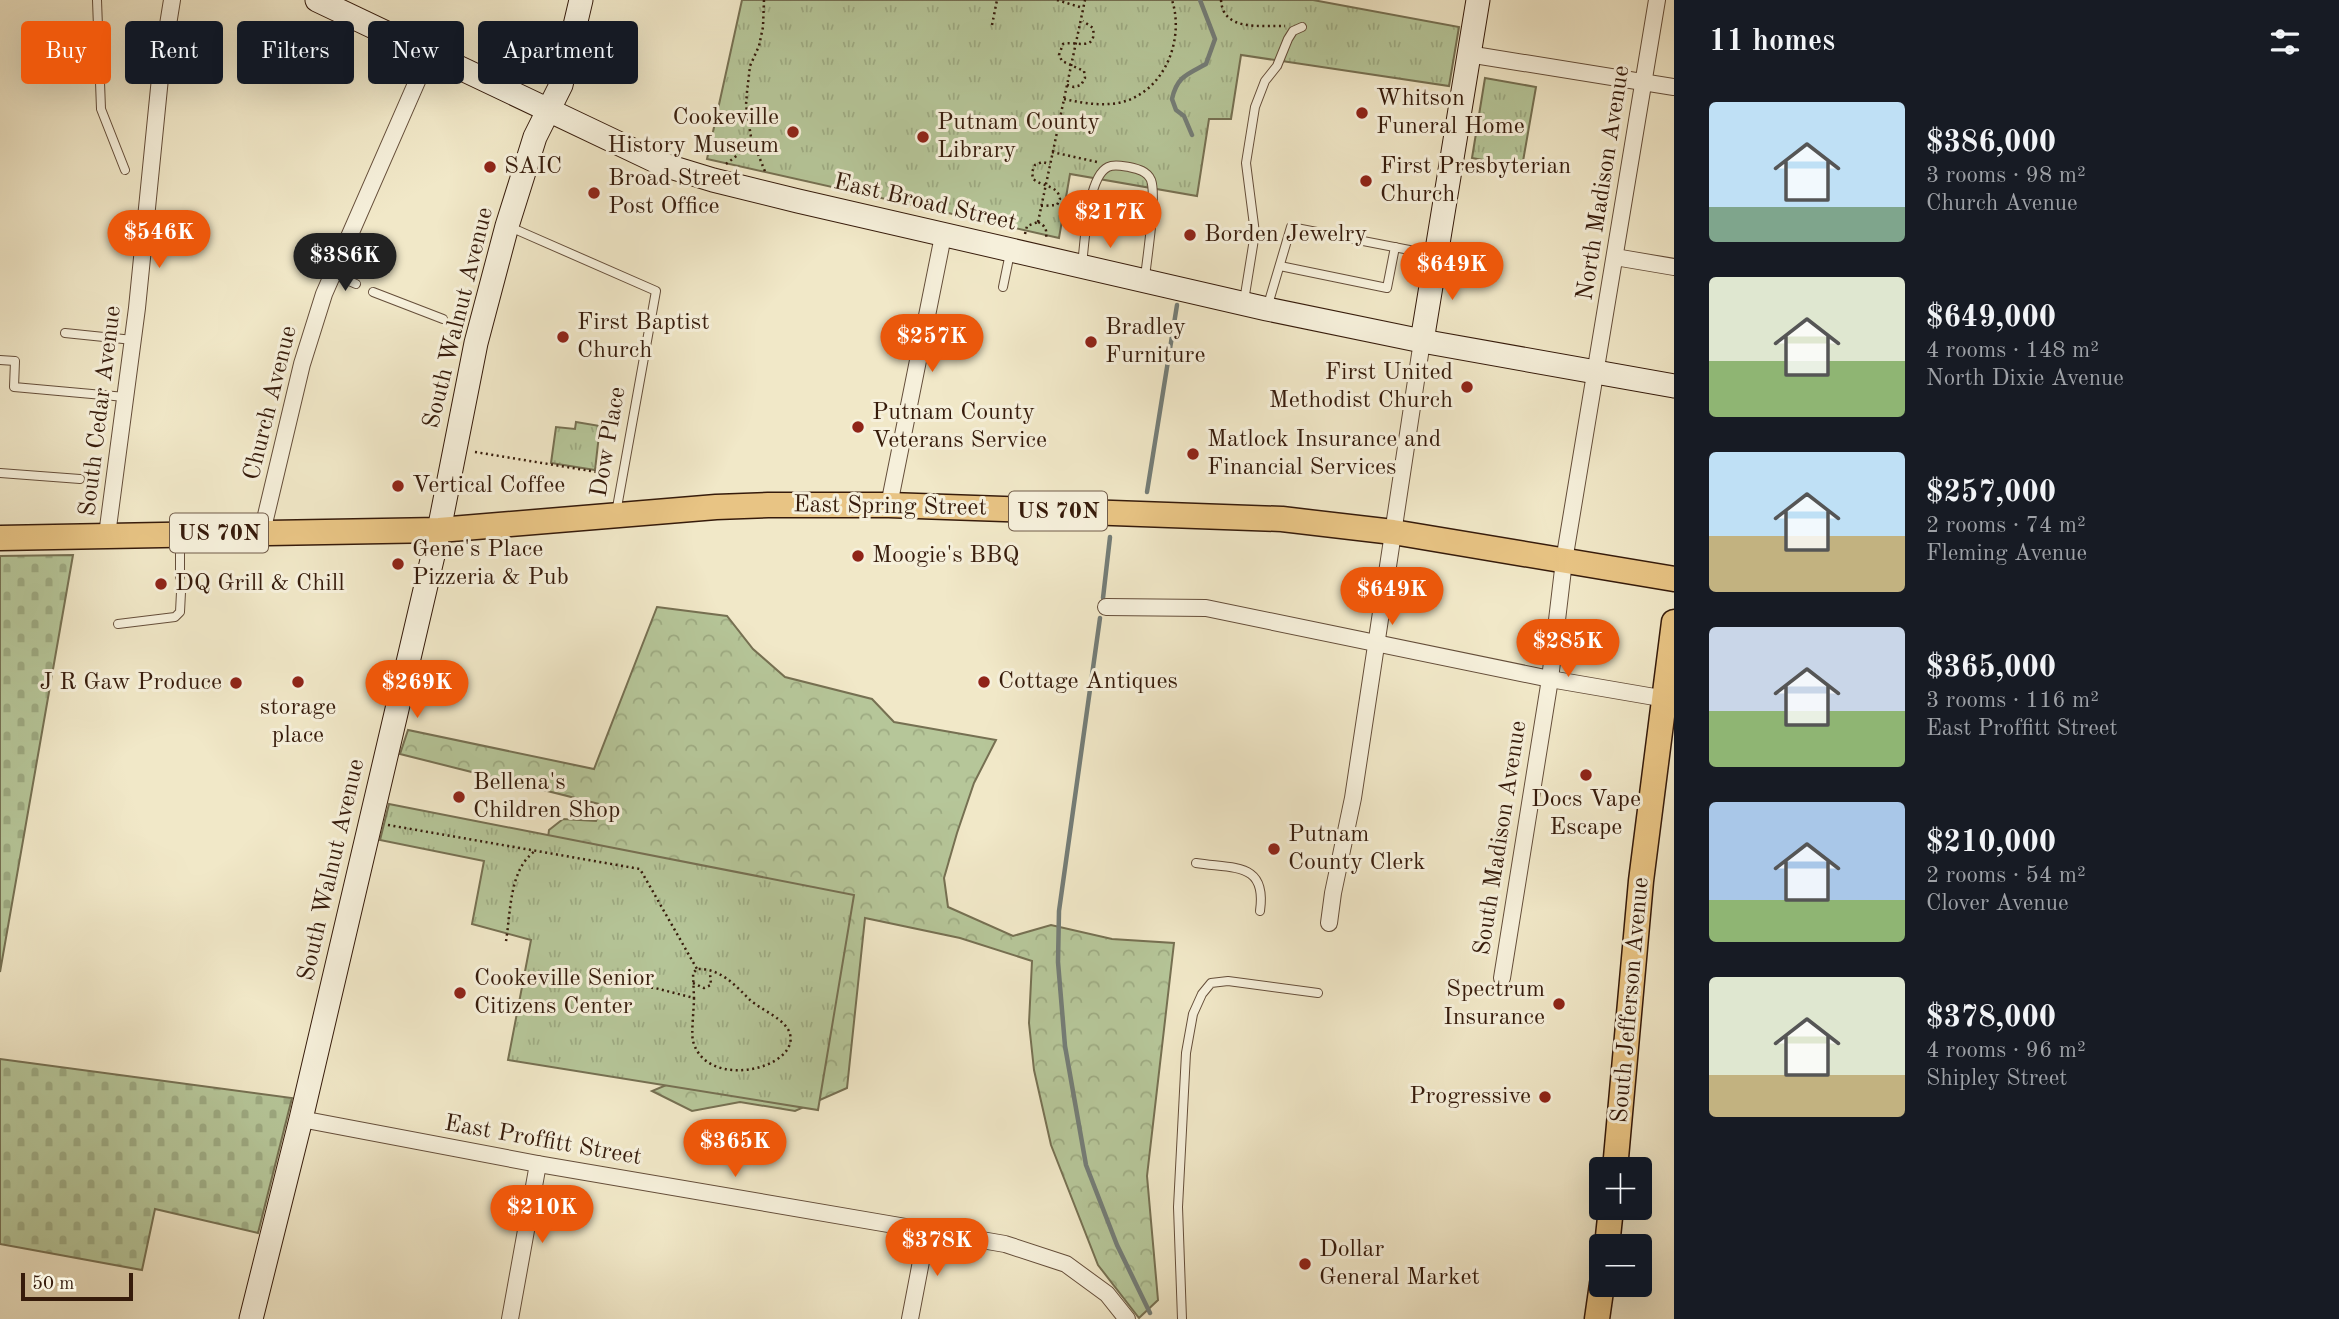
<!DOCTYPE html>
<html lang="en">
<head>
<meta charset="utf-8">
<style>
  body { margin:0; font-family:"Old Standard TT",serif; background:#20242c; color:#f1f3f6; height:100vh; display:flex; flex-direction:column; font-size:26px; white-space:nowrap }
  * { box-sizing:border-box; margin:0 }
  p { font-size:23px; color:#9ea1a6 }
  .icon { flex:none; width:38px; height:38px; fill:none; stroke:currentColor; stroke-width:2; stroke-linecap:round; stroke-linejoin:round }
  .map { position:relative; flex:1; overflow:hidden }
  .details { display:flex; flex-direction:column; background:#171b24; width:665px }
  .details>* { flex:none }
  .banner { position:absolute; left:21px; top:21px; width:665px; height:63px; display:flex; gap:14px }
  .tools { position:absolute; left:1589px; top:1157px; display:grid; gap:14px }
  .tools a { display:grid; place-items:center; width:63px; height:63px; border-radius:7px; background:#171b24; box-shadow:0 7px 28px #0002; font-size:35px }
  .scale { position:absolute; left:21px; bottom:18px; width:112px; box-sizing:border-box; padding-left:7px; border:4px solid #361b0b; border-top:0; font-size:19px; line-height:24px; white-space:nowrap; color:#361b0b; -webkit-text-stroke:5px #f6f0db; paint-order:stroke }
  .price { position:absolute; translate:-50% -60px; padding:0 16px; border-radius:24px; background:#ea580c; color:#fff; font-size:23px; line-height:46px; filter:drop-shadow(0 2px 4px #0008) }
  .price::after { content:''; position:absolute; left:50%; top:42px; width:21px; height:16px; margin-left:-10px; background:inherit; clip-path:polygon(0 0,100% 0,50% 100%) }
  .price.selected { background:#222; color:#fff }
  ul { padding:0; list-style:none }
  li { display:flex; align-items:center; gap:21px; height:175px; padding:0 35px }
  li span { display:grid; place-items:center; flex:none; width:196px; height:140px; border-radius:7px; color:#555 }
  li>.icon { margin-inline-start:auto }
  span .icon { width:84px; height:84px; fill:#fffc; stroke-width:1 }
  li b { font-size:30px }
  h2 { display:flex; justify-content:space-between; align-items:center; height:84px; padding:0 35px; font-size:30px }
  .pill { padding:0 24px; border-radius:7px; background:#171b24; box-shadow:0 7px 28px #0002; font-size:24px; line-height:63px }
  .pill.selected { background:#ea580c; color:#fff }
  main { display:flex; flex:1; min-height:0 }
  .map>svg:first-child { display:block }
  .forest { fill:url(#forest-crowns); stroke:#767052; stroke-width:2 }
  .cemetery { fill:url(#cemetery-stones); stroke:#767052; stroke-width:2 }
  .park { fill:url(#park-tufts); stroke:#767052; stroke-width:2 }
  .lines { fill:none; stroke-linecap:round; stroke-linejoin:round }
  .stream { stroke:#747d77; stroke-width:4.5 }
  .lane-casing { stroke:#654e3a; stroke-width:10 }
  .street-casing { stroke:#654e3a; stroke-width:18 }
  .secondary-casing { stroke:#361b0b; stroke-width:25 }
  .primary-casing { stroke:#361b0b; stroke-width:27 }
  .path { stroke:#361b0b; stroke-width:2.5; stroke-dasharray:2 3.5; stroke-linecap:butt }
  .lane { stroke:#f6f0db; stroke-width:8 }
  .street { stroke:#f6f0db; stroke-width:16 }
  .secondary { stroke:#f6f0db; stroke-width:23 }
  .primary { stroke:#e8c484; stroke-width:24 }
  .poi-dot { fill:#8f2418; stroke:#f6f0db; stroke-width:2.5 }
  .labels { text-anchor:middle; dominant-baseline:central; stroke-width:6; stroke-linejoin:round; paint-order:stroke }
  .shield { fill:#f6f0db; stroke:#705b49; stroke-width:2 }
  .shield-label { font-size:23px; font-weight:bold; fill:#361b0b }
  .poi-label { font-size:24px; fill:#361b0b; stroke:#f6f0db; text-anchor:start }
  .street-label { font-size:24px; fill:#361b0b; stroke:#f6f0db }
</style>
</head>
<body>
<main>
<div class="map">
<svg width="1674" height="1319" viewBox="0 0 1674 1319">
  <defs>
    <pattern id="forest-crowns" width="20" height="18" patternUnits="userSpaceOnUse" patternTransform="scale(1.75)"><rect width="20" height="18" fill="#b6c699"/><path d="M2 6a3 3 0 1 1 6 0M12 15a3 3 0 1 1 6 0" fill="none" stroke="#9daa82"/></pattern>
    <pattern id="cemetery-stones" width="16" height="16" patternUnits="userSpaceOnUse" patternTransform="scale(1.75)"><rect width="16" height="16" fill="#b6c699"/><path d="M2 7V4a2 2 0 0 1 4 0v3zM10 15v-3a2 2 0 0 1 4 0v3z" fill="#9daa82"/></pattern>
    <pattern id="park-tufts" width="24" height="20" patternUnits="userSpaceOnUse" patternTransform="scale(1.75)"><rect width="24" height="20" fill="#b6c699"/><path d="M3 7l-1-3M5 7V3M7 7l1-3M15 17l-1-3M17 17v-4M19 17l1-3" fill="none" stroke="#9daa82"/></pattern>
  </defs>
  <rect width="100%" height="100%" fill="#f1e8c8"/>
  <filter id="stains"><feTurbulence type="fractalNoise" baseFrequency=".00286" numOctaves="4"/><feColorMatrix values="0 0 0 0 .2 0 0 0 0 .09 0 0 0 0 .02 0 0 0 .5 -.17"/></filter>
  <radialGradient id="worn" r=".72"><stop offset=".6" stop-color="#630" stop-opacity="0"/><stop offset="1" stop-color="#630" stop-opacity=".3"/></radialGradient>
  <polygon class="forest" points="657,607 727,616 753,649 785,677 872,699 894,722 996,740 974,783 957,833 944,878 948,907 1013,936 1051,925 1112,939 1174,943 1147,1176 1158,1300 1139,1318 1098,1265 1051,1145 1034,1070 1029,1023 1032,961 960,938 865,918 847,1088 795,1111 740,1102 692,1111 652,1091 683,1078 545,860 549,830 563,819 596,821 603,805 400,754 408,730 594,769"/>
  <g class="cemetery">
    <polygon points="73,555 0,972 0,556"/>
    <polygon points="0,1059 292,1098 258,1233 155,1209 142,1270 0,1244"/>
  </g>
  <g class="park">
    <polygon points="742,0 1313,0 1459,27 1449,86 1241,55 1231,119 1209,119 1197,196 1070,174 1059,238 707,159"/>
    <polygon points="1485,78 1536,87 1522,167 1472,158"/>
    <polygon points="576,422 600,426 595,470 551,463 556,427 575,429"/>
    <polygon points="389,804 854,895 818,1110 508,1060 531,940 472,924 484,861 380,840"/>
  </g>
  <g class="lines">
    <g class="stream">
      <path d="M 1192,135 L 1184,116 L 1176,110 L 1172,99 C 1177,76 1188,74 1206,64 L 1215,39 L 1200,0"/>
      <polyline points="1147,492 1177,305"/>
      <polyline points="1103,598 1110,537"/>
      <polyline points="1100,618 1059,911 1058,962 1065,1046 1086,1165 1117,1245 1150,1313"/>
    </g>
    <g class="lane-casing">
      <g id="lane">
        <polyline points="97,0 101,109 125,170"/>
        <polyline points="510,227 656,291 616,513"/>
        <path d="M 1082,264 C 1085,243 1087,177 1108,167 C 1114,164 1122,166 1129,167 C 1138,169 1147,171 1151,180 C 1157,196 1147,258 1145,277"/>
        <polyline points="1280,266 1387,288 1395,247"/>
        <polyline points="333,274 356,284"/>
        <polyline points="1003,287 1010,253"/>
        <polyline points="373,292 443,319"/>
        <polyline points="1244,301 1255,233 1246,163 1255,107 1265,81 1277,66 1288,39 1293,31 1302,27"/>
        <polyline points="1267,308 1291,227 1435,255"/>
        <polyline points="65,333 133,340"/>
        <polyline points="0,360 15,361 14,387 125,397"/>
        <polyline points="0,473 80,479"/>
        <polyline points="180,538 180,577"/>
        <polyline points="118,624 175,617 180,612 181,592"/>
        <path d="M 1196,863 C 1234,869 1267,862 1260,911"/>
        <polyline points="1182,1319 1178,1207 1186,1053 1193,1014 1202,994 1211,983 1228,981 1318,993"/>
      </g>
    </g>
    <g class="street-casing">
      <g id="street">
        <polyline points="1468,54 1674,87"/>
        <polyline points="1615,257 1674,267"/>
        <polyline points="889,505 943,236"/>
        <polyline points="262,532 302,364 324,294 429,54"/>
        <polyline points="107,535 137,308 161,68 172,0"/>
        <polyline points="1106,607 1206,608 1550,679 1672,700"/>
        <polyline points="1329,923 1333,893 1353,798 1422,341"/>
        <polyline points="1502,978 1550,679 1564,561 1657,0"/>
        <polyline points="301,1119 538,1164 1005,1244 1066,1264 1107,1294 1127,1319"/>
        <polyline points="510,1319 538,1164"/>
        <polyline points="910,1319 927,1230"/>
      </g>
    </g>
    <g class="secondary-casing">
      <g id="secondary">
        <polyline points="317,0 664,165 713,180 798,201 1267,309 1422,341 1674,386"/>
        <polyline points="1422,341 1478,0"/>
        <polyline points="251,1319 301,1119 439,530 476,343 507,226 535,137 561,85 581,0"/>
      </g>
    </g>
    <g class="primary-casing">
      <g id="primary">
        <polyline points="0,538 439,530 716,507 768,505 889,505 1282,519 1393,532 1674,579"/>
        <polyline points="1615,1169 1641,881 1674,622"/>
        <polyline points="1607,1246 1611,1208"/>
        <polyline points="1597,1319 1602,1284"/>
      </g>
    </g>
    <g class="path">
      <polyline points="764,0 763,27 759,46 750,66 747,92 746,105 753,150 758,154 766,174"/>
      <polyline points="1057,0 1083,8"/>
      <path d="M 1221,0 C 1223,32 1261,25 1285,26"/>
      <polyline points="992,25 997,0"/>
      <path d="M 1067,85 L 1074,87 L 1081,85 L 1085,78 L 1084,71 L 1062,61 L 1059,55 L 1063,44 C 1075,40 1097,53 1093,28 L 1083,21"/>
      <path d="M 1064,99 C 1082,103 1100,106 1118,103 C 1164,94 1185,40 1172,0"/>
      <polyline points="1052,152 1097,162"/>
      <polyline points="726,164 744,150 753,150"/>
      <path d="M 1041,206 L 1057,205 L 1060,199 C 1058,185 1043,187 1033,179 L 1032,172 L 1035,165 L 1042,162 L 1050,164"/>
      <polyline points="1038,222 1085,0"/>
      <path d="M 1038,222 C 1046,226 1047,230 1046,239"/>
      <polyline points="1025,234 1027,226 1038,222"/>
      <polyline points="475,452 597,472"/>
      <polyline points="388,825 640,869 697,969"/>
      <path d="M 506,941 C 511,911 509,870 535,851"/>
      <path d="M 613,982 L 655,988 L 694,998 C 694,1009 691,1033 693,1041 C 706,1091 799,1069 790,1034 C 786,1019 761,1010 750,1000 C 735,985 720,968 697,969 L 693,973 L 694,998"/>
      <polyline points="693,983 704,988 711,985 710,973"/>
    </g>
    <use href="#lane" class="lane"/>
    <use href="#street" class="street"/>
    <use href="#secondary" class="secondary"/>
    <use href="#primary" class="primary"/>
  </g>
  <g class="poi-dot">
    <circle cx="1362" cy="113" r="7"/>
    <circle cx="793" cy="132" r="7"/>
    <circle cx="923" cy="137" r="7"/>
    <circle cx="490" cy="167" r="7"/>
    <circle cx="1366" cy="181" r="7"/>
    <circle cx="594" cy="193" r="7"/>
    <circle cx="1190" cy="235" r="7"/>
    <circle cx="563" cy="337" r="7"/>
    <circle cx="1091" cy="342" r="7"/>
    <circle cx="1467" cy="387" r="7"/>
    <circle cx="858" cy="427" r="7"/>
    <circle cx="1193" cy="454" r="7"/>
    <circle cx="398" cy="486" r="7"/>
    <circle cx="858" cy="556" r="7"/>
    <circle cx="398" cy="564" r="7"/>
    <circle cx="161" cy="584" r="7"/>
    <circle cx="298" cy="682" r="7"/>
    <circle cx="984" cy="682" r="7"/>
    <circle cx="236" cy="683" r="7"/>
    <circle cx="1586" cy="775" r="7"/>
    <circle cx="459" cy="797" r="7"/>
    <circle cx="1274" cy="849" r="7"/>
    <circle cx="460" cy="993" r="7"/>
    <circle cx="1559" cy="1004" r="7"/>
    <circle cx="1545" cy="1097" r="7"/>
    <circle cx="1305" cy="1264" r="7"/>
  </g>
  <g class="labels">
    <g class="shield">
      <rect x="1009" y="491.5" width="98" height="39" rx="5"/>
      <rect x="170" y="513.5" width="98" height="39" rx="5"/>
    </g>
    <g class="shield-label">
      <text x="1058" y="511">US 70N</text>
      <text x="219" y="533">US 70N</text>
    </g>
    <g class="poi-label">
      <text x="1376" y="99">Whitson<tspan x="1376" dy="28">Funeral Home</tspan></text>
      <text x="779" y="118" text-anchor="end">Cookeville<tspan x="779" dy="28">History Museum</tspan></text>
      <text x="937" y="123">Putnam County<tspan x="937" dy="28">Library</tspan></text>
      <text x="504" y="167">SAIC</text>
      <text x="1380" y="167">First Presbyterian<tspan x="1380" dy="28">Church</tspan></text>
      <text x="608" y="179">Broad Street<tspan x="608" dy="28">Post Office</tspan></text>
      <text x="1204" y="235">Borden Jewelry</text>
      <text x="577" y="323">First Baptist<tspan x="577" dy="28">Church</tspan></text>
      <text x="1105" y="328">Bradley<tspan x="1105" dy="28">Furniture</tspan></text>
      <text x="1453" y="373" text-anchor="end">First United<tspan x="1453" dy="28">Methodist Church</tspan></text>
      <text x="872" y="413">Putnam County<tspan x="872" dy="28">Veterans Service</tspan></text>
      <text x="1207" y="440">Matlock Insurance and<tspan x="1207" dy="28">Financial Services</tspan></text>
      <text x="412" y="486">Vertical Coffee</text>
      <text x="412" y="550">Gene's Place<tspan x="412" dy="28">Pizzeria &amp; Pub</tspan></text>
      <text x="872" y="556">Moogie's BBQ</text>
      <text x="175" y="584">DQ Grill &amp; Chill</text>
      <text x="998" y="682">Cottage Antiques</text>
      <text x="222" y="683" text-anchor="end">J R Gaw Produce</text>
      <text x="298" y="708" text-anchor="middle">storage<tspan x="298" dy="28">place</tspan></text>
      <text x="473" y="783">Bellena's<tspan x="473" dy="28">Children Shop</tspan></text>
      <text x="1586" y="800" text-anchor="middle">Docs Vape<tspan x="1586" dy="28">Escape</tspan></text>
      <text x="1288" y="835">Putnam<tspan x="1288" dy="28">County Clerk</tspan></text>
      <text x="474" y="979">Cookeville Senior<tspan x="474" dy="28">Citizens Center</tspan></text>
      <text x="1545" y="990" text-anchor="end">Spectrum<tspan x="1545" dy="28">Insurance</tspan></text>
      <text x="1531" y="1097" text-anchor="end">Progressive</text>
      <text x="1319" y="1250">Dollar<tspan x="1319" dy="28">General Market</tspan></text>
    </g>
    <g class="street-label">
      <text transform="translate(1604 183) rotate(-81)">North Madison Avenue</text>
      <text transform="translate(925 203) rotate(13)">East Broad Street</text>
      <text transform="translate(459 318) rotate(-76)">South Walnut Avenue</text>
      <text transform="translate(271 403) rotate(-76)">Church Avenue</text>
      <text transform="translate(101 411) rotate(-83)">South Cedar Avenue</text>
      <text transform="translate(609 442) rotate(-80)">Dow Place</text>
      <text transform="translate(890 507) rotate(1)">East Spring Street</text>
      <text transform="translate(1501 838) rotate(-81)">South Madison Avenue</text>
      <text transform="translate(332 870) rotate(-77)">South Walnut Avenue</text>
      <text transform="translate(1631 1000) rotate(-85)">South Jefferson Avenue</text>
      <text transform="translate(543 1141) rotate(10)">East Proffitt Street</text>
    </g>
  </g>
  <rect width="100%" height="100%" filter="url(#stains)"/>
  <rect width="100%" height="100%" fill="url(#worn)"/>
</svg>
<div class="tools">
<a>+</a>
<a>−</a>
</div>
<div class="scale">50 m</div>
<b class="price" style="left:1110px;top:250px">$217K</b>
<b class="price" style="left:159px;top:270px">$546K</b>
<b class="price selected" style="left:345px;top:293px">$386K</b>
<b class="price" style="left:1452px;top:302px">$649K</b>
<b class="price" style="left:932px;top:374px">$257K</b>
<b class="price" style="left:1392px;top:627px">$649K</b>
<b class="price" style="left:1568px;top:679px">$285K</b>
<b class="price" style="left:417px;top:720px">$269K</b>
<b class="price" style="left:735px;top:1179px">$365K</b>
<b class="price" style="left:542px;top:1245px">$210K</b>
<b class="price" style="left:937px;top:1278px">$378K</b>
<div class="banner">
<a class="pill selected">Buy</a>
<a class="pill">Rent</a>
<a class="pill">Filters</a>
<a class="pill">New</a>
<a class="pill">Apartment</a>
</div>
</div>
<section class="details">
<h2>11 homes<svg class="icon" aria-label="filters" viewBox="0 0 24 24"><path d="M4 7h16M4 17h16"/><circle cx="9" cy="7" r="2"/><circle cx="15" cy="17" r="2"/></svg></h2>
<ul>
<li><span style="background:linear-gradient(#bfe0f5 75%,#7fa58c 0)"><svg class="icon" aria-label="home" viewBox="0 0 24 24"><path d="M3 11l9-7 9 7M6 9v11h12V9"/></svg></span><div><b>$386,000</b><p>3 rooms · 98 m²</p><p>Church Avenue</p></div></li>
<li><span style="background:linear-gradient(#dfe7d0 60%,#8fb573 0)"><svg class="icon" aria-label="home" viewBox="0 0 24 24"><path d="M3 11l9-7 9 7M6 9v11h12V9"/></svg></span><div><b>$649,000</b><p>4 rooms · 148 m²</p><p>North Dixie Avenue</p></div></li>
<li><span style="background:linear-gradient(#bfe0f5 60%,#c2b280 0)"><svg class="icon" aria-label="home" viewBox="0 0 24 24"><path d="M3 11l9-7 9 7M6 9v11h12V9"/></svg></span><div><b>$257,000</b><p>2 rooms · 74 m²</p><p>Fleming Avenue</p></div></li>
<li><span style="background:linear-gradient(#c9d6e8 60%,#8fb573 0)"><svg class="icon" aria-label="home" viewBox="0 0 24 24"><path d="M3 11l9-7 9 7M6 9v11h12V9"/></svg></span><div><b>$365,000</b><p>3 rooms · 116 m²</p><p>East Proffitt Street</p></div></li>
<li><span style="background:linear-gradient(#a9c7e8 70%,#8fb573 0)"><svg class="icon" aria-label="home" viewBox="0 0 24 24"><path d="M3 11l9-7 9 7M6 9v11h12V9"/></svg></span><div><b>$210,000</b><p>2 rooms · 54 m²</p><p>Clover Avenue</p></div></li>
<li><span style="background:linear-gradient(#dfe7d0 70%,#c2b280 0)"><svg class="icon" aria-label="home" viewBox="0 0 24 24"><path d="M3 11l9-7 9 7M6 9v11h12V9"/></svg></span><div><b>$378,000</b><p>4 rooms · 96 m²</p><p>Shipley Street</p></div></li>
</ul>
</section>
</main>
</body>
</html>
